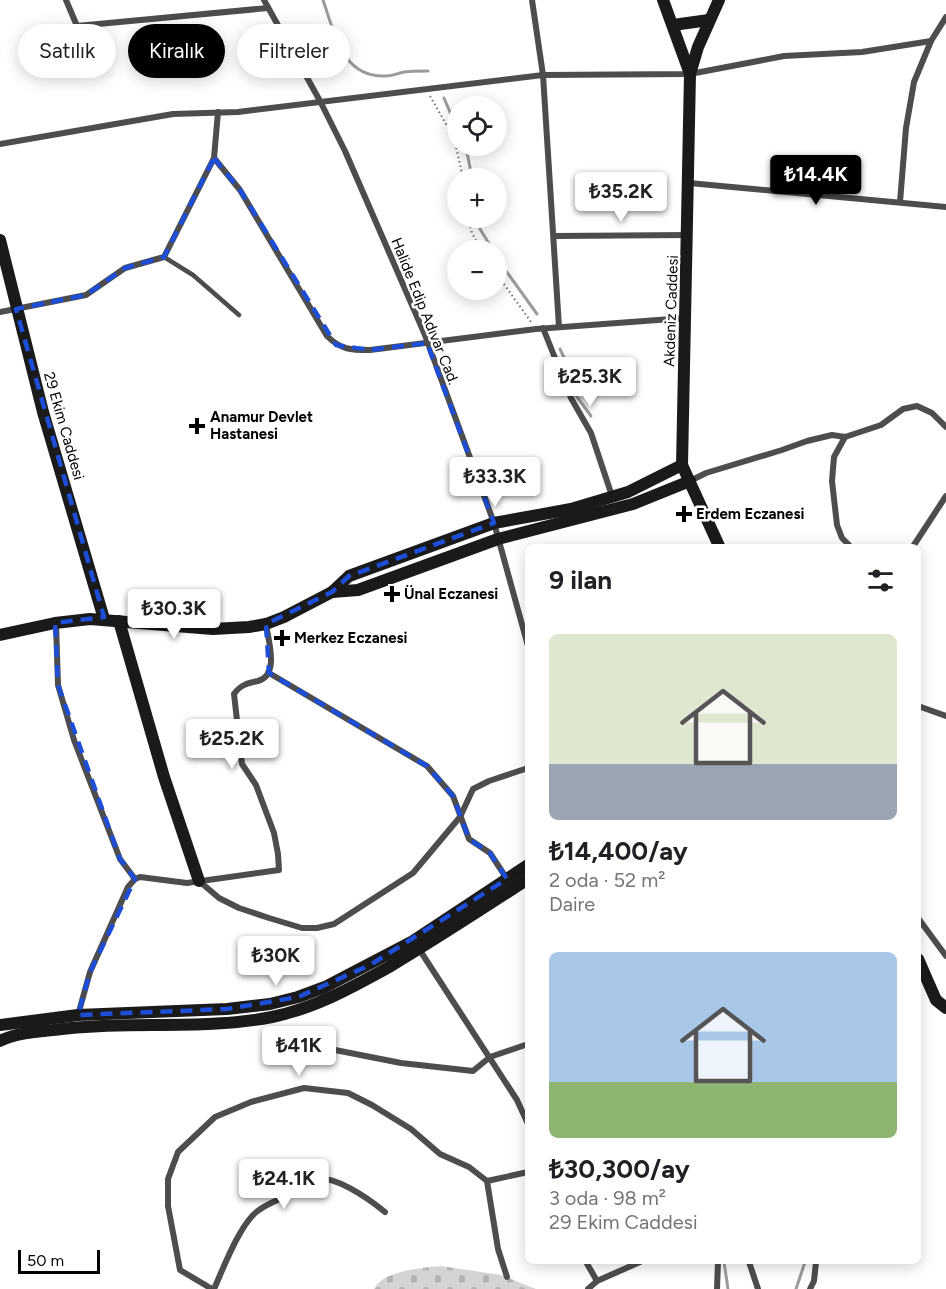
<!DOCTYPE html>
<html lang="tr">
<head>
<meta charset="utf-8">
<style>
  body { margin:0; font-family:Figtree,sans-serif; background:#f6f6f6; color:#202124; height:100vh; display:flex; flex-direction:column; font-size:22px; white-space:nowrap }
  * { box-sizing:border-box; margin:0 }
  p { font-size:20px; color:#757577 }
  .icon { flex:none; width:33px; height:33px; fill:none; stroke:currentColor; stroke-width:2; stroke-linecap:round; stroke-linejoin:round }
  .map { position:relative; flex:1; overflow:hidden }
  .panel { position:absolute; left:525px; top:544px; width:396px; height:720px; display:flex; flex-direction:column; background:#fff; border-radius:9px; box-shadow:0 3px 15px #0003 }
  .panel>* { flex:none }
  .top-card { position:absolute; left:18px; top:24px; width:417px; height:54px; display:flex; gap:12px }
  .fabs { position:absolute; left:447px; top:96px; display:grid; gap:12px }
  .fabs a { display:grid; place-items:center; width:60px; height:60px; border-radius:50%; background:#fff; box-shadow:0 3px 15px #0003; font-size:30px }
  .scale { position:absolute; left:18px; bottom:15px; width:82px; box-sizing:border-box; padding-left:6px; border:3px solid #000; border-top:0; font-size:16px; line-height:21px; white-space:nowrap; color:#000; -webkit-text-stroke:4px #fff; paint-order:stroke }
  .price { position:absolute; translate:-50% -51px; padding:0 14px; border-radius:6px; background:#fff; color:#222; font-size:20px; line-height:39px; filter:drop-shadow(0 2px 3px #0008) }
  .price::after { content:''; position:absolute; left:50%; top:36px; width:18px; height:14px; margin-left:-9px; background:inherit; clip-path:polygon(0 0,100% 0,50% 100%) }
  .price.active { background:#000; color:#fff }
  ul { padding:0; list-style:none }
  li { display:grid; align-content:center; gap:12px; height:318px; padding:0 24px }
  li span { display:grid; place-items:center; height:186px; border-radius:9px; color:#555 }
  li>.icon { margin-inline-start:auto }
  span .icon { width:108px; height:108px; fill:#fffc; stroke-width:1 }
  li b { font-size:26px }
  h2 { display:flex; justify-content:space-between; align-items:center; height:72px; padding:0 24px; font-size:26px }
  .chip { padding:0 21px; border-radius:27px; background:#fff; box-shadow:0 3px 15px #0003; font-size:21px; line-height:54px }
  .chip.active { background:#000; color:#fff }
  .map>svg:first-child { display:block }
  .cemetery { fill:url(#cemetery-stones) }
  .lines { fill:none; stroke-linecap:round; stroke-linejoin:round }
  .stream { stroke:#9b9b9b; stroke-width:3 }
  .path { stroke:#6f6f6f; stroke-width:2; stroke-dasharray:1.5 3; stroke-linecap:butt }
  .lane { stroke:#4d4d4d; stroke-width:4.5 }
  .street { stroke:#4d4d4d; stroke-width:6 }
  .secondary { stroke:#1a1a1a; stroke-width:12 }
  .marked { fill:none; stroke:#1d4ed8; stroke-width:4.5; stroke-dasharray:12 8; stroke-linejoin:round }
  .poi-dot { fill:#000; stroke:#fff; stroke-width:2 }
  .labels { text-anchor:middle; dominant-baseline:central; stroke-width:5; stroke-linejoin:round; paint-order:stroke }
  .street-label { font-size:15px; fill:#000; stroke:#fff }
  .poi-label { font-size:15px; font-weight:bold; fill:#000; stroke:#fff; text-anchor:start }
</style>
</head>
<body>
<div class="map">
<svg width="946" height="1289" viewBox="0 0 946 1289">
  <defs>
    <pattern id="cemetery-stones" width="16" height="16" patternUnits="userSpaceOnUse" patternTransform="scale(1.5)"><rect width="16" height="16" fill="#d4d4d4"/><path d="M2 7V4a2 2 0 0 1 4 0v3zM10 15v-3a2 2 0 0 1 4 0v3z" fill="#b4b4b4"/></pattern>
  </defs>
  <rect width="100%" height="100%" fill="#fff"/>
  <path class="cemetery" d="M 441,1266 L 501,1275 L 536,1289 L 374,1289 C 383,1270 423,1268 441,1266 Z"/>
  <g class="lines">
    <g class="stream">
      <path d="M 323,0 C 335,34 342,78 386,76 C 392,76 398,73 404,72 C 412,71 420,71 428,71"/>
      <polyline points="444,98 458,131"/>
      <polyline points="464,146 468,157 472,178"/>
      <polyline points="478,218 480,229 493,250"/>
      <polyline points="496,257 537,314"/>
      <polyline points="560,349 569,368 577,397 591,416"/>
      <polyline points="724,1262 728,1289"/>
      <polyline points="796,1289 805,1262"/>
    </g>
    <g class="path">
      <polyline points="430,96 454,138 463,178"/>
      <polyline points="468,218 472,233 481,250"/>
      <polyline points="496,273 531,322"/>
    </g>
    <polyline class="lane" points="164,257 193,275 239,315"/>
    <g class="street">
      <polyline points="66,0 77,26 268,8"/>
      <polyline points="264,0 320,101 345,151 425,335 494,523 528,646"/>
      <polyline points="532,0 543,75 559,327"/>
      <path d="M 218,112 L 214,158 L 240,190 L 327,336 C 341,350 351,350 370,350 L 536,329 L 685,318"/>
      <polyline points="0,144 173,114 238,112 543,75 690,74 784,56 862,52 931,41"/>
      <polyline points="689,183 946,207"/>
      <polyline points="900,202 906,128 914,82 931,41 946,17"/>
      <polyline points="555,236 688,235"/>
      <polyline points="0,312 86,295 125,268 164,257 214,158"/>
      <polyline points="543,328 571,398 591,433 612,496"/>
      <polyline points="845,437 834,457 832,481 837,525 842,538 852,548"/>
      <polyline points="690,481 706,473 782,450 807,441 832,435 845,437 881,425 903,409 917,406 932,413 946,427"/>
      <polyline points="912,548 946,496"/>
      <polyline points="56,623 58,685 74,740 120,859 135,879"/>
      <polyline points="269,673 427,766 453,796 469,839 490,853 507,879"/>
      <polyline points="918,706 946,716"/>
      <polyline points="199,881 219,898 239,908 269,918 302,928 317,928 334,924 413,873 460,817 473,789 489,781 528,768"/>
      <polyline points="918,918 946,956"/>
      <polyline points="419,949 517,1100 528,1124"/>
      <path d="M 78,1015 L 90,972 L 128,887 L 135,879 L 140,877 L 187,883 L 279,870 L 278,854 L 274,833 L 256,785 L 242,764 L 234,694 C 240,685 248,683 258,681 C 280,675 268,640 266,624"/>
      <polyline points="335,1050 401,1063 473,1071 490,1057 528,1044"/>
      <polyline points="487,1181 528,1172"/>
      <polyline points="586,1262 597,1281"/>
      <polyline points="749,1262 758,1289"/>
      <polyline points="212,1289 180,1270 168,1206 168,1179 178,1152 215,1117 251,1102 304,1088 348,1093 372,1105 411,1129 440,1154 469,1167 487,1181 498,1249 507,1277"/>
      <path d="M 214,1289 C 223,1269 241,1221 259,1210 C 269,1203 281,1199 292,1193 C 298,1190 304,1183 311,1180 C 332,1172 369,1199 385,1212"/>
      <polyline points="588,1289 597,1281 640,1262"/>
      <polyline points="717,1289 718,1262"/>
      <polyline points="810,1289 814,1281 816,1262"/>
    </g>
    <g class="secondary">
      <polyline points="663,0 690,74 682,465 720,548"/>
      <polyline points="673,25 709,20"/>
      <polyline points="690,74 698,47 719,0"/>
      <polyline points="0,240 43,412 104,619"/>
      <polyline points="332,592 358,590 498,539 633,504 690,481"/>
      <polyline points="119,621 164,777 199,881"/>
      <polyline points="0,635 55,623 90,619 213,629 249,627 266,624 284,617 332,592 349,576 494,523 571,509 628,492 682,465"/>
      <polyline points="918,959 936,1000 946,1008"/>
      <polyline points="0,1025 78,1015 227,1009 270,1004 298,997 325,987 413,941 528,865"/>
      <path d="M 0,1041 C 16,1033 35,1032 53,1030 C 125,1020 200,1031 272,1017 C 315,1008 351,988 389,967 C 436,939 482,909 528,879"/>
    </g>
  </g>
  <path class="marked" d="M 214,158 L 240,190 L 336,345 L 370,350 L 427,343 L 494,523 L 349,576 L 332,592 L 266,624 L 269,673 L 427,766 L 453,796 L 469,839 L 490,853 L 507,879 L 370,965 L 298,997 L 227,1009 L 78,1015 L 90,972 L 135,879 L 120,859 L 58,685 L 55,623 L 104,617 L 16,309 L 86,295 L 125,268 L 164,257 Z"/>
  <g class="poi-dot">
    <path d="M194 417h6v6h6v6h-6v6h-6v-6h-6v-6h6z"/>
    <path d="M681 505h6v6h6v6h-6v6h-6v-6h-6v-6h6z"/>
    <path d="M389 585h6v6h6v6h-6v6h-6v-6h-6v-6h6z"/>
    <path d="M279 629h6v6h6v6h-6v6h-6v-6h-6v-6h6z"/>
  </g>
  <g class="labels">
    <g class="street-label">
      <text transform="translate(425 311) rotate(68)">Halide Edip Adıvar Cad.</text>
      <text transform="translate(671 311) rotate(-88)">Akdeniz Caddesi</text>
      <text transform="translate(64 426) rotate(74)">29 Ekim Caddesi</text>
    </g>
    <g class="poi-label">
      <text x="210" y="417">Anamur Devlet<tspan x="210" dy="17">Hastanesi</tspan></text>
      <text x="696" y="514">Erdem Eczanesi</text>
      <text x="404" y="594">Ünal Eczanesi</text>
      <text x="294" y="638">Merkez Eczanesi</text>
    </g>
  </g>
</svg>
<div class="fabs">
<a><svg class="icon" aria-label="locate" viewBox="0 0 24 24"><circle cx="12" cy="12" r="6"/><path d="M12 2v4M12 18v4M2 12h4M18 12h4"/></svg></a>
<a>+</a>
<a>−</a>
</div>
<div class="scale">50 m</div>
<b class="price active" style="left:816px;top:206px">₺14.4K</b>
<b class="price" style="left:621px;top:223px">₺35.2K</b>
<b class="price" style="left:590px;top:408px">₺25.3K</b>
<b class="price" style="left:495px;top:508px">₺33.3K</b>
<b class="price" style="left:174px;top:640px">₺30.3K</b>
<b class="price" style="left:232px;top:770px">₺25.2K</b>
<b class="price" style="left:276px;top:987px">₺30K</b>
<b class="price" style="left:299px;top:1077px">₺41K</b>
<b class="price" style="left:284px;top:1210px">₺24.1K</b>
<div class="top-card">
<a class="chip">Satılık</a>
<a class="chip active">Kiralık</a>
<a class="chip">Filtreler</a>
</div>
<section class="panel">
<h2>9 ilan<svg class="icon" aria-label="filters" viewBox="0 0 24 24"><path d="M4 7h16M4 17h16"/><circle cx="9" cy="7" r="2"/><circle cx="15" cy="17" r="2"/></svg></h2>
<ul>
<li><span style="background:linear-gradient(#dfe7d0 70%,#9aa5b1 0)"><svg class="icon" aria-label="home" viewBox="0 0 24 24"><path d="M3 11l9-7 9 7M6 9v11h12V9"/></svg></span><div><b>₺14,400/ay</b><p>2 oda · 52 m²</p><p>Daire</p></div></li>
<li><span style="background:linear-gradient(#a9c7e8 70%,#8fb573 0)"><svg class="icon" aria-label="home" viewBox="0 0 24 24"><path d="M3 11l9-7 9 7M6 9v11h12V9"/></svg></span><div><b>₺30,300/ay</b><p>3 oda · 98 m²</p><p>29 Ekim Caddesi</p></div></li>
</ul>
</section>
</div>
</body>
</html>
